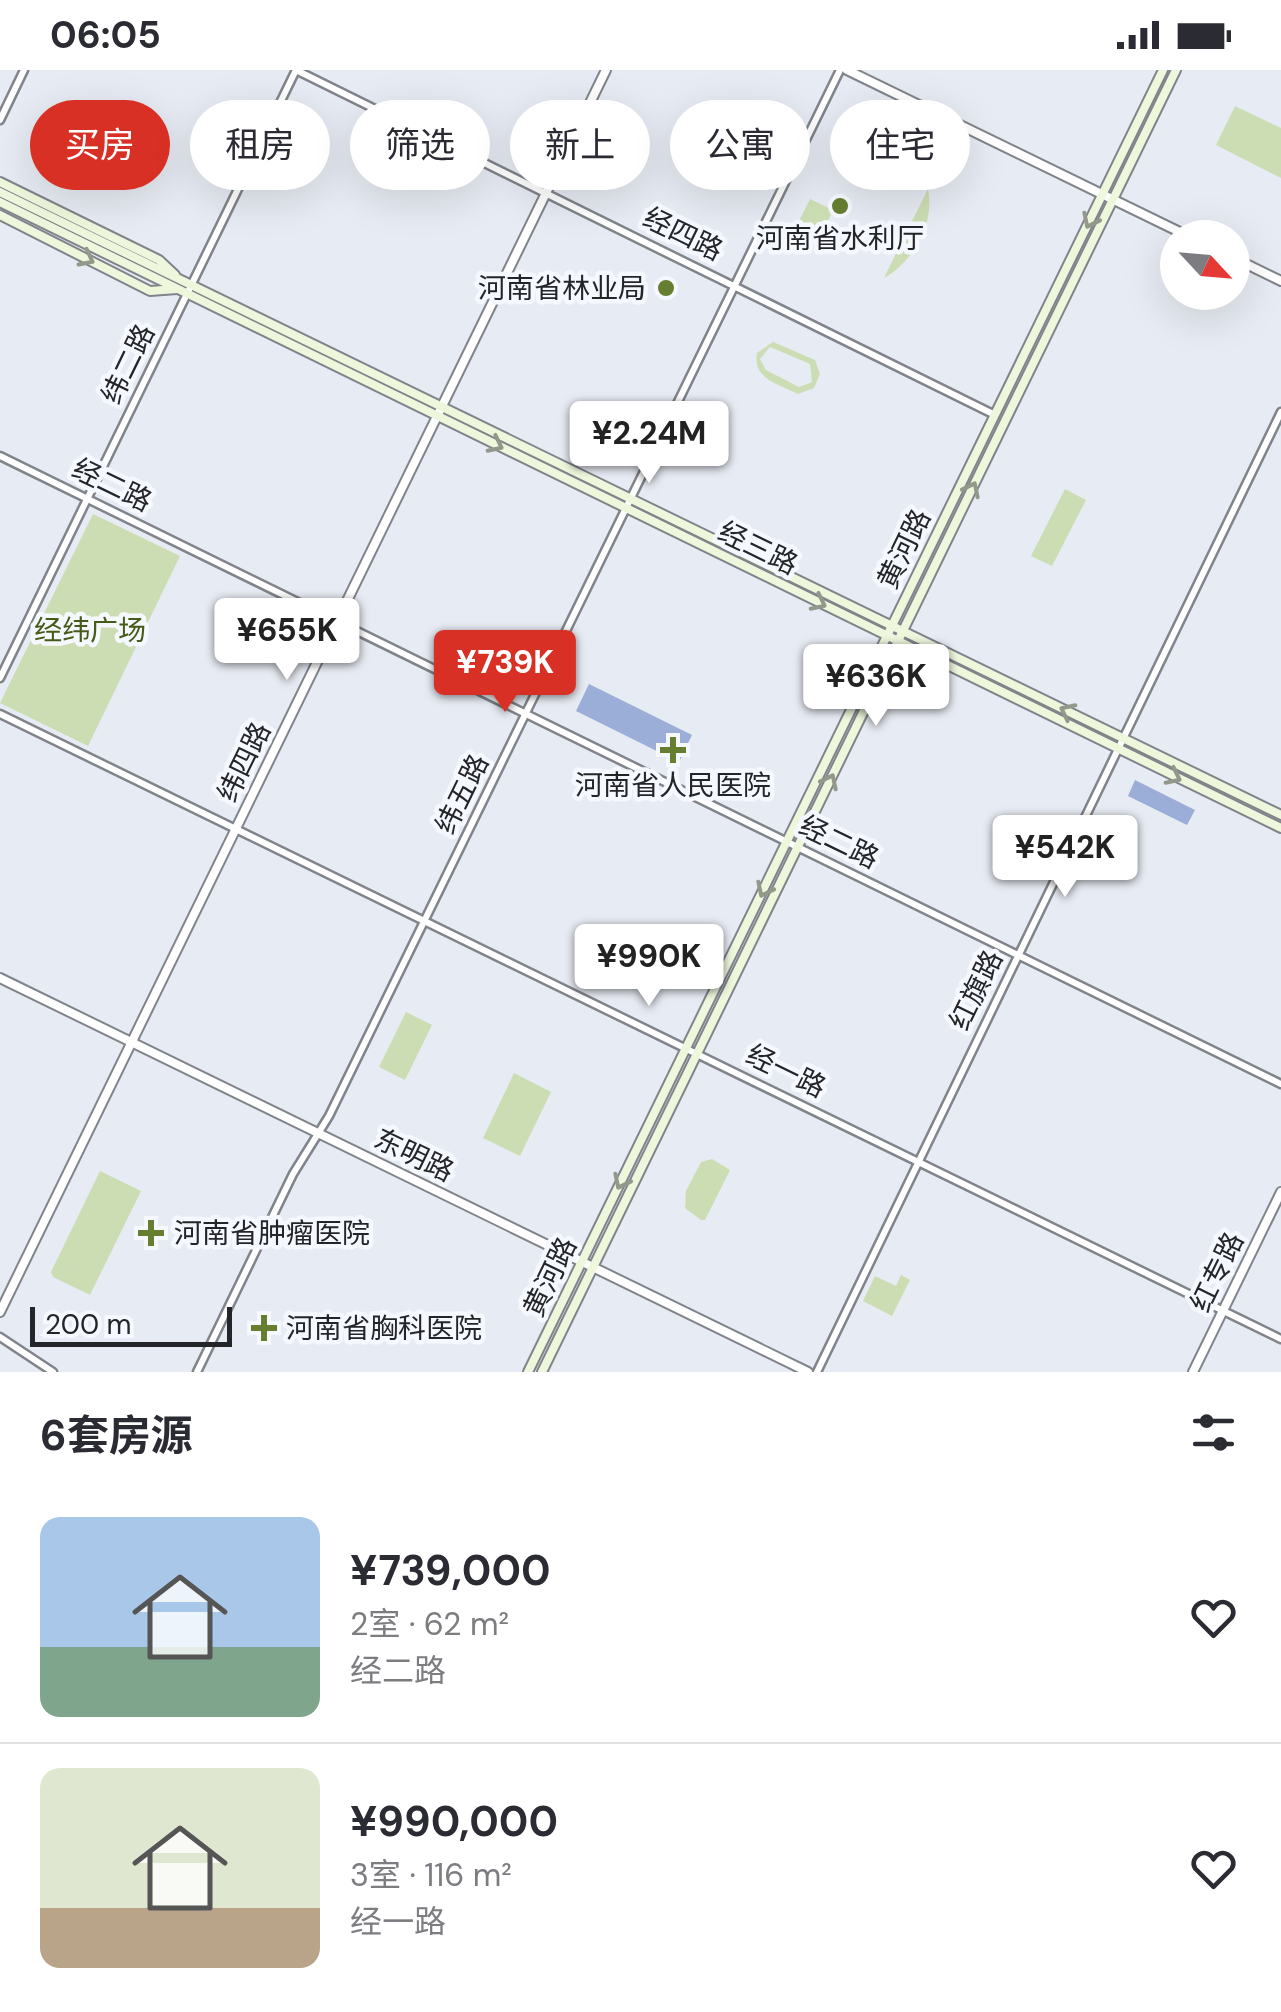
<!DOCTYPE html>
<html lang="zh">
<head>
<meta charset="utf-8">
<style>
  body { margin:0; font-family:"DM Sans","Noto Sans SC",sans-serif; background:#f7f7f7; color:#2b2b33; height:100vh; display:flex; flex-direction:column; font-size:38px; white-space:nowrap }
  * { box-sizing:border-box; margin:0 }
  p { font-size:32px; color:#7c7c81 }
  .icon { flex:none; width:55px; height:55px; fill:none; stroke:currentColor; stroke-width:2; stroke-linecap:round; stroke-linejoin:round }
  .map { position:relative; height:1302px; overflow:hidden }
  .drawer { display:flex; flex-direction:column; background:#fff; flex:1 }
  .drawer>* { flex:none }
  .hud { position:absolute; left:30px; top:30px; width:1222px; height:90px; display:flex; gap:20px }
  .needle { width:65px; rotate:116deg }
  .controls { position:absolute; left:1160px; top:150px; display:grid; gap:20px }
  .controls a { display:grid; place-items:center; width:90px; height:90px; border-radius:50%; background:#fff; box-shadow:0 10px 40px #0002; font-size:50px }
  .scale { position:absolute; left:30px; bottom:25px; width:202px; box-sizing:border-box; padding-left:10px; border:5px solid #242528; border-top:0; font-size:28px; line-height:35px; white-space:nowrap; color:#242528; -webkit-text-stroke:8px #f5f8fe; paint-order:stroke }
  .price { position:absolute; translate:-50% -85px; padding:0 22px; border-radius:10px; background:#fff; color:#222; font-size:32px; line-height:65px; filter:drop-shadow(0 2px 5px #0008) }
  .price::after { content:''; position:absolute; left:50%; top:60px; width:30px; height:22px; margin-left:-15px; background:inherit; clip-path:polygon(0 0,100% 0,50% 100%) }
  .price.current { background:#d93025; color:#fff }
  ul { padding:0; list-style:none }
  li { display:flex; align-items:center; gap:30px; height:250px; padding:0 40px }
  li+li { border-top:2px solid #e1e1e2 }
  li span { display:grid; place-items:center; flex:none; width:280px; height:200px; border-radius:20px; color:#555 }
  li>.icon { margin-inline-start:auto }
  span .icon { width:120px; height:120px; fill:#fffc; stroke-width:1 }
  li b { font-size:42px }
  h2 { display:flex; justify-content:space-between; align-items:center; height:120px; padding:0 40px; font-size:42px }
  .tag { padding:0 35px; border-radius:45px; background:#fff; box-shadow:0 10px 40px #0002; font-size:35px; line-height:90px }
  .tag.current { background:#d93025; color:#fff }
  .status { display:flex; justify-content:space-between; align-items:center; height:70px; padding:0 50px; background:#fff; direction:ltr }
  .status svg { height:28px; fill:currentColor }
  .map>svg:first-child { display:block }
  .green { fill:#cdddb3; fill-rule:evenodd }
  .building { fill:#9aaed7 }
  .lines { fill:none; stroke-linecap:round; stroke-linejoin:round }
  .minor-casing { stroke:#80848b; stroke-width:11 }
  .tertiary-casing { stroke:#80848b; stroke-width:12 }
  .secondary-casing { stroke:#80848b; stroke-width:12 }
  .minor { stroke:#fff; stroke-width:6 }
  .tertiary { stroke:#fff; stroke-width:8 }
  .secondary { stroke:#eef7dc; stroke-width:8 }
  .oneway { stroke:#93988b }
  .poi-dot { fill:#657e30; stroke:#f5f8fe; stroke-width:4 }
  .labels { text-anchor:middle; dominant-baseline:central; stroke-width:9; stroke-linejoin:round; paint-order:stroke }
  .street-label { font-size:28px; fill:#242528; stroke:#f5f8fe }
  .poi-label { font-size:28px; fill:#242528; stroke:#f5f8fe }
  .park-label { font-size:28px; fill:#475b18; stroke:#f5f8fe }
</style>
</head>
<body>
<div class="status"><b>06:05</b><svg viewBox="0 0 49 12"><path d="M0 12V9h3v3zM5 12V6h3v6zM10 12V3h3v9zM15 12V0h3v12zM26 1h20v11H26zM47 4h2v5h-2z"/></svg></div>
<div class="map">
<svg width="1281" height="1302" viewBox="0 0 1281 1302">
  <rect width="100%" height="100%" fill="#e7ebf3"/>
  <g class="green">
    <polygon points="1235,36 1281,58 1281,108 1216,75"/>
    <path d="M 928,119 C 935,153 914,191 884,208 Z"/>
    <polygon points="810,129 833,140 821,166 814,169 794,161"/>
    <path d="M 773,272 L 815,290 L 820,304 L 814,318 L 798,324 C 779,314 752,309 757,283 ZM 770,277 L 810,294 L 812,312 L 799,317 L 766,300 L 760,289 Z"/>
    <polygon points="1065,419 1086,430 1052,496 1031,486"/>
    <polygon points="93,444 180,486 88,676 0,633"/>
    <polygon points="406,942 432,955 405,1010 379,997"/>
    <polygon points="514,1003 551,1022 520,1086 483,1068"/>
    <polygon points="712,1089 730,1100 705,1150 701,1150 685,1138 686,1121 701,1092"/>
    <polygon points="100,1101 141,1121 90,1225 53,1207 51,1202"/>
    <polygon points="901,1205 910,1210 892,1246 863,1231 875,1206 896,1216"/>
  </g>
  <g class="building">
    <polygon points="589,614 692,665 679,692 576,641"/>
    <polygon points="1135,710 1195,740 1187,755 1128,726"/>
  </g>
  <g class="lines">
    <g class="minor-casing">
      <g id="minor">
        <polyline points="296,0 995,345"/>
        <polyline points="0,50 24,0"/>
        <polyline points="0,386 1281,1014"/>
        <polyline points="0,608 296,0"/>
        <polyline points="0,644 1281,1269"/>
        <polyline points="0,1267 53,1302"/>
        <polyline points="197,1302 293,1104 329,1046 840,0"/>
        <polyline points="817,1302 1281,342"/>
      </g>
    </g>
    <g class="tertiary-casing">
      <g id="tertiary">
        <polyline points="847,0 1192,168"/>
        <polyline points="1232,187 1281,211"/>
        <polyline points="0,908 808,1302"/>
        <polyline points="0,1242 606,0"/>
        <polyline points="1193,1302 1281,1122"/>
      </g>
    </g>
    <g class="secondary-casing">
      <g id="secondary">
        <polyline points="0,112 159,190 175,205"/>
        <polyline points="0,122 1281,745"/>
        <polyline points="0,132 1281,758"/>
        <polyline points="0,145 150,221 177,219"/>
        <polyline points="528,1302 1163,0"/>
        <polyline points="542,1302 1176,0"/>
      </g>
    </g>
    <use href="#minor" class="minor"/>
    <use href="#tertiary" class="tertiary"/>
    <use href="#secondary" class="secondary"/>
  </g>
  <defs><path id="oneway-chevron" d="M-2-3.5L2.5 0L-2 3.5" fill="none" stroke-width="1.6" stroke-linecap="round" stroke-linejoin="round" transform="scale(2.5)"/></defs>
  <g class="oneway">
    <use href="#oneway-chevron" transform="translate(1090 151) rotate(116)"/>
    <use href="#oneway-chevron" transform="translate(87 189) rotate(27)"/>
    <use href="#oneway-chevron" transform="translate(496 375) rotate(26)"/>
    <use href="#oneway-chevron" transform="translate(972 419) rotate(-64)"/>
    <use href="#oneway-chevron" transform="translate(819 533) rotate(26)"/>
    <use href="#oneway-chevron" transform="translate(1067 641) rotate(-154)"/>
    <use href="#oneway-chevron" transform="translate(1174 707) rotate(26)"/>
    <use href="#oneway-chevron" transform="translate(830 711) rotate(-64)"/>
    <use href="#oneway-chevron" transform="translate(764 820) rotate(116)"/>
    <use href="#oneway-chevron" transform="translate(621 1112) rotate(116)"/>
  </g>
  <g class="poi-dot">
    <circle cx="840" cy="136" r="10"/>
    <circle cx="666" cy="218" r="10"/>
    <path d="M668 665h10v10h10v10h-10v10h-10v-10h-10v-10h10z"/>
    <path d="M146 1148h10v10h10v10h-10v10h-10v-10h-10v-10h10z"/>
    <path d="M259 1243h10v10h10v10h-10v10h-10v-10h-10v-10h10z"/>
  </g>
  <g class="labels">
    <g class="street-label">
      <text transform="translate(683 164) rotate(26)">经四路</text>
      <text transform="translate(128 294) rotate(-64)">纬二路</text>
      <text transform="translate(112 415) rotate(26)">经二路</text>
      <text transform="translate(758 478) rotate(26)">经三路</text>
      <text transform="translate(904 479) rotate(-64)">黄河路</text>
      <text transform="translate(244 692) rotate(-64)">纬四路</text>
      <text transform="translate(462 724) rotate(-64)">纬五路</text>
      <text transform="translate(839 772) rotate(26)">经二路</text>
      <text transform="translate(976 920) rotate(-64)">红旗路</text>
      <text transform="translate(786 1001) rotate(26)">经一路</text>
      <text transform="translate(414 1085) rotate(26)">东明路</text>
      <text transform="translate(1217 1202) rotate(-64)">红专路</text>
      <text transform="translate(550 1207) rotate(-64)">黄河路</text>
    </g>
    <g class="poi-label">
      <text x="840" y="168">河南省水利厅</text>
      <text x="646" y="218" text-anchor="end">河南省林业局</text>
      <text x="673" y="715">河南省人民医院</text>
      <text x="174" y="1163" text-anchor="start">河南省肿瘤医院</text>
      <text x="286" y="1258" text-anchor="start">河南省胸科医院</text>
    </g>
    <g class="park-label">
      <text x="90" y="560">经纬广场</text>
    </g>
  </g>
</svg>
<div class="controls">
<a><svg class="needle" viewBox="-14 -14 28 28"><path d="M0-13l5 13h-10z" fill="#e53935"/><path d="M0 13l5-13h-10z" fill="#7c7c81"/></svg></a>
</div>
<div class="scale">200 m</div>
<b class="price" style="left:649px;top:416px">¥2.24M</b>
<b class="price" style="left:287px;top:613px">¥655K</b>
<b class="price current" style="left:505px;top:645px">¥739K</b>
<b class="price" style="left:876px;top:659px">¥636K</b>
<b class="price" style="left:1065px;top:830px">¥542K</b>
<b class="price" style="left:649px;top:939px">¥990K</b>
<div class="hud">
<a class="tag current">买房</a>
<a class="tag">租房</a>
<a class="tag">筛选</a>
<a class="tag">新上</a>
<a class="tag">公寓</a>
<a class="tag">住宅</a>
</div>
</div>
<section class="drawer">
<h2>6套房源<svg class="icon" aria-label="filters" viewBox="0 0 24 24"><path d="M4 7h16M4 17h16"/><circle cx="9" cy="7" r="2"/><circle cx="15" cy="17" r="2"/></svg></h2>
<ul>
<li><span style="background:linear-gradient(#a9c7e8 65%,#7fa58c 0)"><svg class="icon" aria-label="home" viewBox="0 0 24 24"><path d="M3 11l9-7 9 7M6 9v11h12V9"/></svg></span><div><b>¥739,000</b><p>2室 · 62 m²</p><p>经二路</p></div><svg class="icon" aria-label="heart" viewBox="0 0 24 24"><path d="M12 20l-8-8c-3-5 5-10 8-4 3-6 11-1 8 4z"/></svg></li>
<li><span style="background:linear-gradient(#dfe7d0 70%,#b9a48a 0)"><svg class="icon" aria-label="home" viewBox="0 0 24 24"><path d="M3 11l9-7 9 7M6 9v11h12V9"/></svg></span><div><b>¥990,000</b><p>3室 · 116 m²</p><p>经一路</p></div><svg class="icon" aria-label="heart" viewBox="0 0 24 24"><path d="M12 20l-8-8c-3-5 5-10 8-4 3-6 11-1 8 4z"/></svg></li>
</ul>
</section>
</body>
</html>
